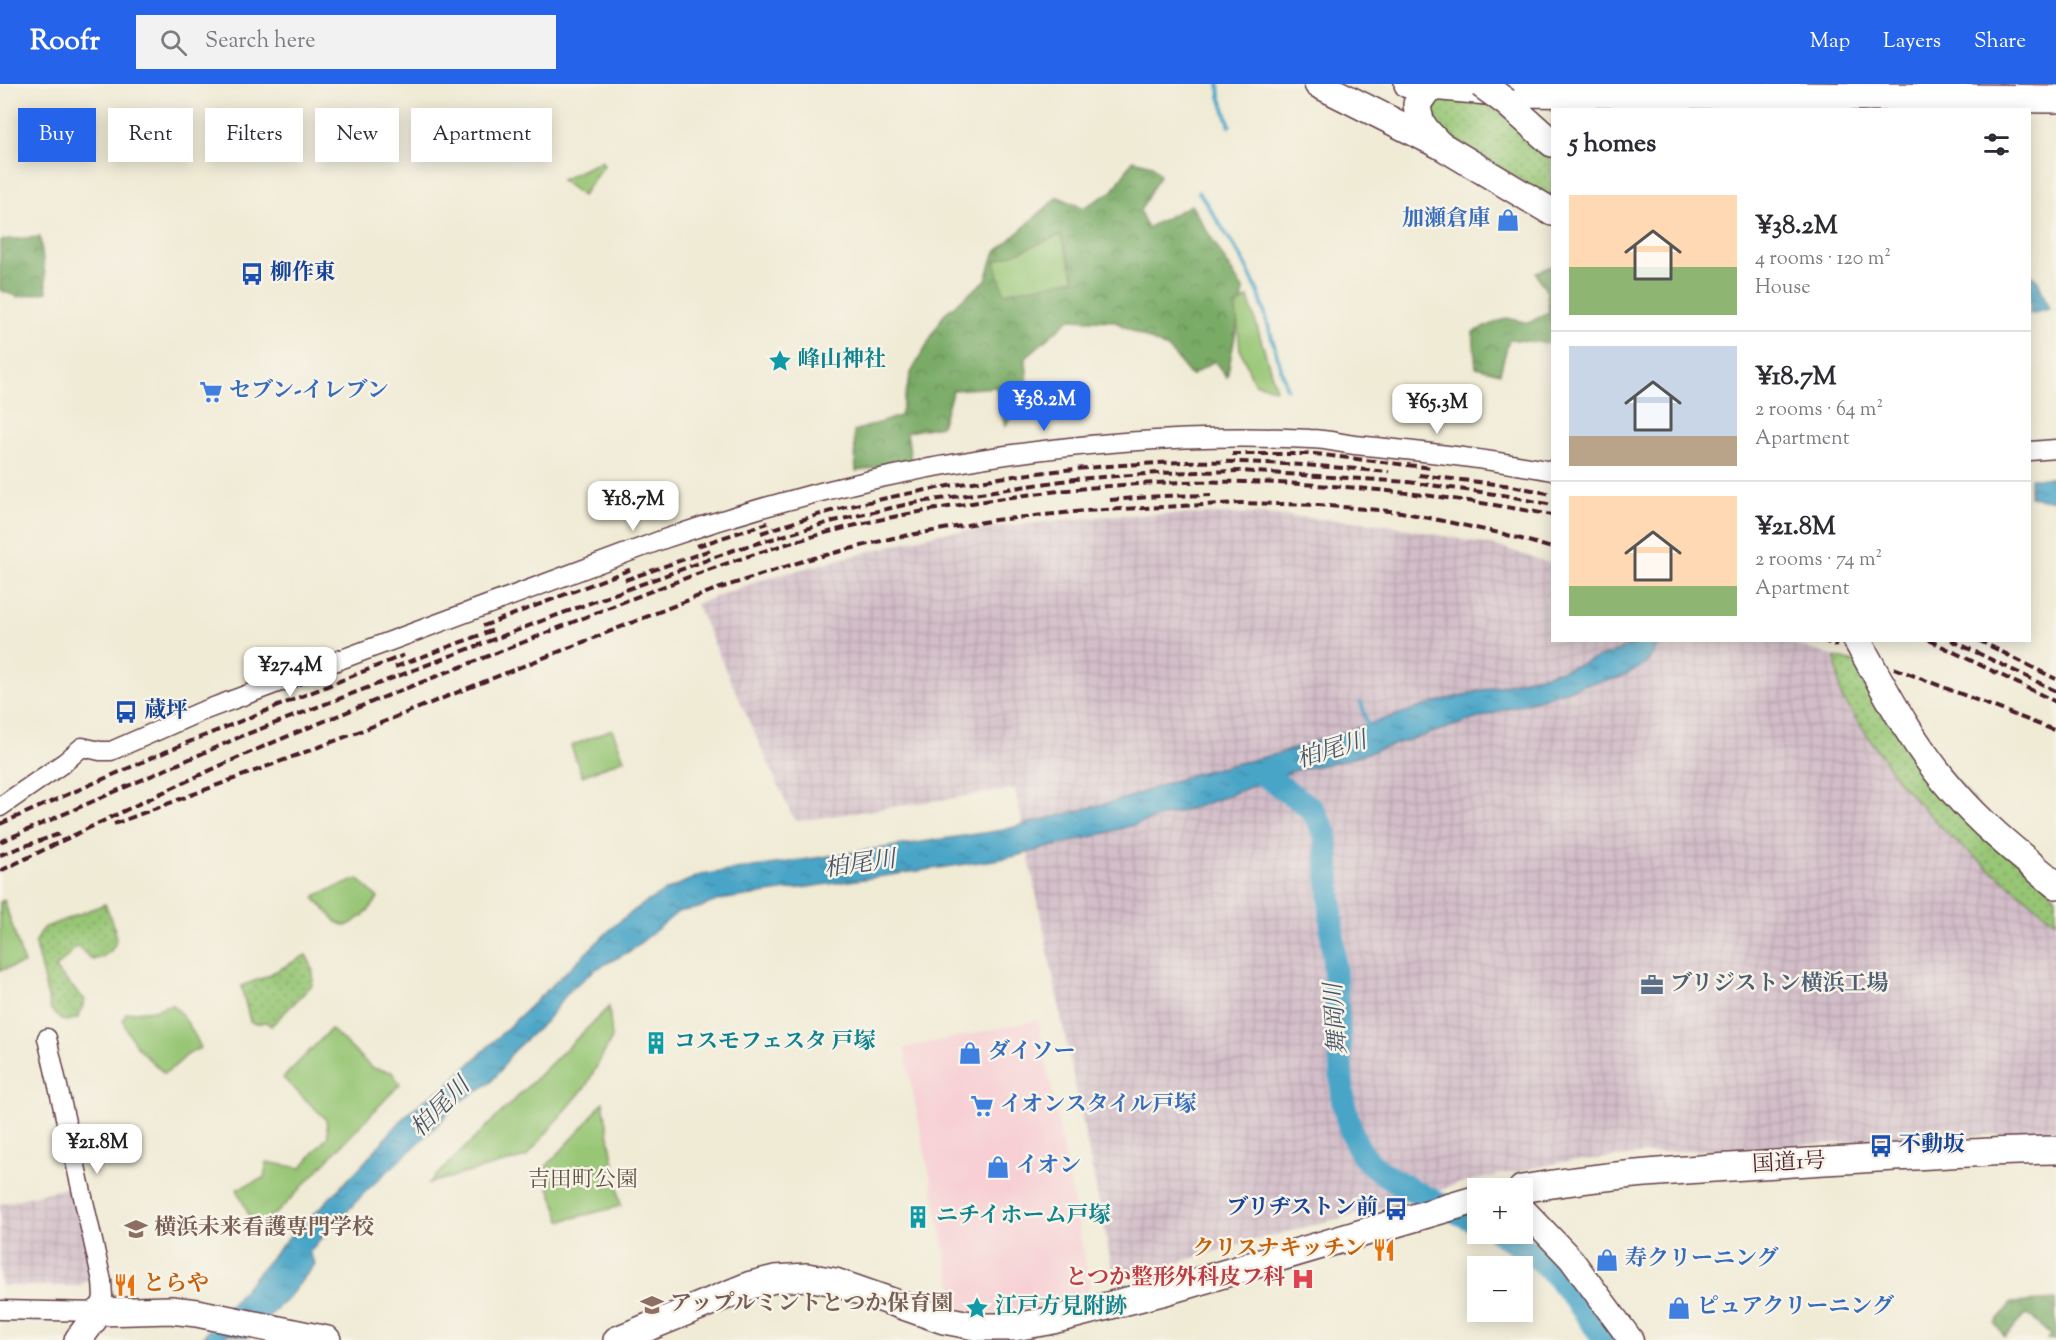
<!DOCTYPE html>
<html lang="en">
<head>
<meta charset="utf-8">
<style>
  body { margin:0; font-family:"Sorts Mill Goudy","Noto Serif JP",serif; background:#f2f2f3; color:#2b2b33; height:100vh; display:flex; flex-direction:column; font-size:22px; white-space:nowrap }
  * { box-sizing:border-box; margin:0 }
  p { font-size:20px; color:#7c7c81 }
  .icon { flex:none; width:33px; height:33px; fill:none; stroke:currentColor; stroke-width:2; stroke-linecap:round; stroke-linejoin:round }
  .map { position:relative; flex:1; overflow:hidden }
  .panel { position:absolute; left:1551px; top:24px; width:480px; height:534px; display:flex; flex-direction:column; background:#fff; border-radius:0px; box-shadow:0 3px 15px #0003 }
  .panel>* { flex:none }
  .banner { position:absolute; left:18px; top:24px; width:570px; height:54px; display:flex; gap:12px }
  .fabs { position:absolute; left:1467px; top:1094px; display:grid; gap:12px }
  .fabs a { display:grid; place-items:center; width:66px; height:66px; border-radius:0px; background:#fff; box-shadow:0 3px 15px #0003; font-size:30px }
  .price { position:absolute; translate:-50% -51px; padding:0 14px; border-radius:12px; background:#fff; color:#222; font-size:20px; line-height:39px; filter:drop-shadow(0 2px 3px #0008) }
  .price::after { content:''; position:absolute; left:50%; top:36px; width:18px; height:14px; margin-left:-9px; background:inherit; clip-path:polygon(0 0,100% 0,50% 100%) }
  .price.on { background:#2563eb; color:#fff }
  ul { padding:0; list-style:none }
  li { display:flex; align-items:center; gap:18px; height:150px; padding:0 18px }
  li+li { border-top:2px solid #e1e1e2 }
  li span { display:grid; place-items:center; flex:none; width:168px; height:120px; border-radius:0px; color:#555 }
  li>.icon { margin-inline-start:auto }
  span .icon { width:72px; height:72px; fill:#fffc; stroke-width:1 }
  li b { font-size:26px }
  h2 { display:flex; justify-content:space-between; align-items:center; height:72px; padding:0 18px; font-size:26px }
  .pill { padding:0 21px; border-radius:0px; background:#fff; box-shadow:0 3px 15px #0003; font-size:21px; line-height:54px }
  .pill.on { background:#2563eb; color:#fff }
  header { display:flex; align-items:center; gap:36px; box-sizing:border-box; height:84px; padding:0 30px; background:#2563eb; color:#fff }
  header strong { font-size:28px }
  nav { display:flex; gap:33px; margin-inline-start:auto; font-size:21px }
  .search { width:420px; height:54px; background:#f2f2f3; display:flex; align-items:center; gap:15px; box-sizing:border-box; padding:0 21px; border-radius:0px; color:#7c7c81; font-size:22px }
  .map>svg:first-child { display:block }
  .built { fill:#f7cfd4 }
  .industrial { fill:url(#industrial-grid) }
  .grass { fill:url(#grass-dots); stroke:#707250; stroke-width:1.5 }
  .forest { fill:url(#forest-crowns); stroke:#626548; stroke-width:1.5 }
  .park { fill:#97c675; stroke:#707250; stroke-width:1.5 }
  .water { fill:url(#water-ripples); stroke:#496279; stroke-width:1.5 }
  .lines { fill:none; stroke-linecap:round; stroke-linejoin:round }
  .stream { stroke:#48a5c7; stroke-width:4 }
  .river { stroke:#48a5c7; stroke-width:24 }
  .minor-casing { stroke:#633e44; stroke-width:21 }
  .major-casing { stroke:#633e44; stroke-width:27 }
  .highway-casing { stroke:#633e44; stroke-width:30 }
  .minor { stroke:#fff; stroke-width:18 }
  .major { stroke:#fff; stroke-width:24 }
  .highway { stroke:#fff; stroke-width:27 }
  .rail { stroke:#4a1f2b; stroke-width:4; stroke-dasharray:9 4.5; stroke-linecap:butt }
  .highway-bridge-casing { stroke:#633e44; stroke-width:30; stroke-linecap:butt }
  .highway-bridge { stroke:#fff; stroke-width:27 }
  .labels { text-anchor:middle; dominant-baseline:central; stroke-width:5; stroke-linejoin:round; paint-order:stroke }
  .shop-label { font-size:22px; font-weight:bold; fill:#366cbe; stroke:#f7f3e8; text-anchor:start }
  .transit-label { font-size:22px; font-weight:bold; fill:#164399; stroke:#f7f3e8; text-anchor:start }
  .culture-label { font-size:22px; font-weight:bold; fill:#0d838f; stroke:#f7f3e8; text-anchor:start }
  .service-label { font-size:22px; font-weight:bold; fill:#4e5e75; stroke:#f7f3e8; text-anchor:start }
  .street-label { font-size:22px; fill:#4a1f2b; stroke:#f7f3e8 }
  .park-label { font-size:22px; fill:#615141; stroke:#f7f3e8 }
  .education-label { font-size:22px; font-weight:bold; fill:#785e54; stroke:#f7f3e8; text-anchor:start }
  .food-label { font-size:22px; font-weight:bold; fill:#c56008; stroke:#f7f3e8; text-anchor:end }
  .health-label { font-size:22px; font-weight:bold; fill:#be3a42; stroke:#f7f3e8; text-anchor:end }
  .water-label { font-size:24px; font-style:italic; fill:#495569; stroke:#f7f3e8 }
</style>
</head>
<body>
<header>
<strong>Roofr</strong>
<div class="search"><svg class="icon" aria-label="search" viewBox="0 0 24 24"><circle cx="10" cy="10" r="6"/><path d="M15 15l6 6"/></svg>Search here</div>
<nav><a>Map</a><a>Layers</a><a>Share</a></nav>
</header>
<div class="map">
<svg width="2056" height="1256" viewBox="0 0 2056 1256">
  <defs>
    <pattern id="industrial-grid" width="8" height="8" patternUnits="userSpaceOnUse" patternTransform="scale(1.5)"><rect width="8" height="8" fill="#d2bdc8"/><path d="M0 4h8M4 0v8" fill="none" stroke="#b6a2ac"/></pattern>
    <pattern id="grass-dots" width="8" height="8" patternUnits="userSpaceOnUse" patternTransform="scale(1.5)"><rect width="8" height="8" fill="#97c675"/><path d="M2 2h.1M6 6h.1" fill="none" stroke="#7da060" stroke-width="1.8" stroke-linecap="round"/></pattern>
    <pattern id="forest-crowns" width="20" height="18" patternUnits="userSpaceOnUse" patternTransform="scale(1.5)"><rect width="20" height="18" fill="#79ab66"/><path d="M2 6a3 3 0 1 1 6 0M12 15a3 3 0 1 1 6 0" fill="none" stroke="#658b54"/></pattern>
    <pattern id="water-ripples" width="26" height="14" patternUnits="userSpaceOnUse" patternTransform="scale(1.5)"><rect width="26" height="14" fill="#48a5c7"/><path d="M2 4q2-2 4 0t4 0M15 11q2-2 4 0t4 0" fill="none" stroke="#3e86a2"/></pattern>
  </defs>
  <rect width="100%" height="100%" fill="#f7f3e8"/>
  <filter id="ink" filterUnits="userSpaceOnUse"><feTurbulence type="fractalNoise" baseFrequency=".0167" numOctaves="2"/><feDisplacementMap in="SourceGraphic" scale="12" xChannelSelector="R" yChannelSelector="G"/><feConvolveMatrix kernelMatrix="1 2 1 2 8 2 1 2 1" color-interpolation-filters="sRGB"/></filter>
  <filter id="wash" filterUnits="userSpaceOnUse"><feTurbulence type="fractalNoise" baseFrequency=".008" numOctaves="4" result="noise"/><feDisplacementMap in="SourceGraphic" scale="24" xChannelSelector="R" yChannelSelector="G"/><feGaussianBlur stdDeviation="1.35" result="paint"/><feColorMatrix in="noise" values="0 0 0 0 0 0 0 0 0 0 0 0 0 0 0 0 0 1.4 0 .05"/><feComposite in="paint" operator="in"/></filter>
  <g filter="url(#wash)">
    <rect width="100%" height="100%" fill="#f0ebd5"/>
    <polygon class="built" points="1038,936 1090,1201 1086,1214 1044,1224 998,1230 957,1226 904,964"/>
    <g class="industrial">
      <polygon points="1262,430 1383,440 1504,464 1552,480 1552,556 1785,557 1835,573 1841,612 1950,753 2056,838 2056,1047 1667,1068 1563,1078 1460,1099 1403,1118 1240,1160 1115,1198 1015,705 798,737 793,734 696,520 764,495 940,449 1117,431"/>
      <polygon points="73,1102 94,1190 81,1202 0,1202 0,1120"/>
    </g>
    <g class="grass">
      <path d="M 1444,13 L 1491,20 L 1549,72 L 1552,75 L 1552,115 L 1439,46 L 1431,39 C 1430,24 1428,20 1444,13 Z"/>
      <polygon points="1835,573 1855,578 2056,813 2056,838 1950,753 1899,698 1841,612"/>
      <path d="M 105,820 C 115,845 128,867 92,876 L 77,862 L 55,885 L 85,916 L 78,934 L 68,937 L 61,936 L 51,926 L 35,860 L 43,844 Z"/>
      <path d="M 306,871 C 312,881 315,889 312,901 L 271,942 L 266,938 L 255,940 L 250,937 L 241,902 L 265,893 Z"/>
    </g>
    <g class="forest">
      <polygon points="1133,76 1152,81 1160,91 1140,127 1147,144 1191,121 1244,207 1227,293 1214,277 1191,292 1170,266 1114,237 1070,235 1026,273 1028,304 1005,343 996,303 953,306 941,342 907,348 911,377 856,387 854,347 900,332 911,289 944,230 986,196 994,170 1058,113 1083,124 1113,107"/>
      <polygon points="40,153 47,208 18,213 0,206 0,156"/>
      <polygon points="1551,182 1552,184 1552,260 1509,255 1500,289 1476,283 1473,248 1507,234 1529,239 1549,228 1547,208 1536,189"/>
      <polygon points="2055,1216 2056,1256 2047,1256 2050,1251 2027,1229 2005,1253 1995,1240 2011,1219"/>
    </g>
    <g class="park">
      <polygon points="601,77 604,81 582,112 561,96"/>
      <polygon points="1061,151 1075,195 1004,209 995,177"/>
      <polygon points="1248,213 1276,305 1254,299 1240,265 1236,223"/>
      <polygon points="612,645 624,675 582,692 571,662"/>
      <path d="M 358,795 L 378,814 C 369,828 360,835 346,842 L 337,838 L 314,814 L 316,811 Z"/>
      <polygon points="4,816 24,880 0,886 0,818"/>
      <path d="M 172,920 C 184,932 194,948 201,964 C 183,969 179,983 164,989 C 146,973 130,959 123,936 L 126,929 L 154,926 Z"/>
      <polygon points="609,923 612,954 586,1002 526,1073 429,1099"/>
      <polygon points="331,945 372,984 392,988 400,1000 279,1127 254,1143 237,1105 264,1094 267,1078 301,1084 328,1052 326,1035 283,994"/>
      <polygon points="603,1018 621,1122 561,1137 543,1086 585,1041"/>
    </g>
    <g class="water">
      <polygon points="2030,189 2038,197 2049,225 2030,230"/>
      <polygon points="2030,394 2056,394 2056,417 2030,413"/>
      <path d="M 1640,557 L 1661,557 L 1646,580 L 1619,594 L 1587,600 L 1342,677 L 1293,687 L 1202,721 L 1102,750 L 1007,774 L 719,816 L 699,824 L 678,828 L 630,867 L 596,885 L 569,907 L 546,937 L 513,967 L 500,987 L 490,999 L 460,1017 L 425,1053 L 368,1105 L 309,1168 L 315,1180 L 288,1214 L 247,1253 L 228,1250 L 222,1256 L 200,1256 L 296,1145 L 317,1127 L 362,1081 L 405,1032 L 428,1013 L 446,1003 L 615,841 C 646,816 665,806 701,791 L 1003,746 L 1124,715 L 1190,691 L 1277,670 L 1440,617 L 1570,584 L 1619,566 Z"/>
    </g>
    <g class="lines">
      <g class="stream">
        <polyline points="1219,0 1220,12 1230,42"/>
        <polyline points="1199,108 1243,176 1259,210 1287,305"/>
        <polyline points="1361,618 1369,646"/>
      </g>
      <g class="river">
        <path d="M 1263,690 L 1312,725 L 1326,751 L 1343,1017 C 1348,1039 1353,1060 1368,1077 C 1388,1098 1449,1124 1478,1138"/>
        <path d="M 1499,1149 C 1551,1175 1572,1211 1605,1256"/>
      </g>
    </g>
  </g>
  <g filter="url(#ink)">
    <g class="lines">
      <g class="minor-casing">
        <g id="minor">
          <polyline points="2030,367 2056,365"/>
          <path d="M 0,723 L 65,678 L 82,663 L 100,667 L 111,667 L 200,628 L 664,455 C 868,384 1094,345 1310,355 C 1325,355 1340,359 1355,361 C 1421,367 1487,375 1552,387"/>
          <polyline points="0,1226 99,1228 103,1213 102,1197 47,954"/>
        </g>
      </g>
      <g class="major-casing">
        <polyline id="major" points="1522,1124 1571,1175 1631,1256"/>
      </g>
      <g class="highway-casing">
        <g id="highway">
          <polyline points="1318,0 1440,61 1552,128"/>
          <polyline points="1408,0 1510,9 2056,15"/>
          <path d="M 1429,3 L 1417,20 C 1419,40 1423,44 1437,58"/>
          <polyline points="1506,18 1552,59"/>
          <path d="M 1857,556 C 1886,609 1914,663 1954,708 C 1984,743 2020,771 2056,801"/>
          <path d="M 1522,1105 C 1617,1088 1714,1084 1809,1078 C 1891,1074 1974,1067 2056,1066"/>
          <polyline points="78,1256 99,1228 171,1226 197,1229 327,1256"/>
          <polyline points="617,1256 751,1201 775,1195 807,1193 835,1198 944,1236 980,1243 1014,1243 1049,1237 1162,1208 1478,1115"/>
        </g>
      </g>
      <use href="#minor" class="minor"/>
      <use href="#major" class="major"/>
      <use href="#highway" class="highway"/>
      <g class="rail">
        <polyline points="1232,370 1315,370 1432,384"/>
        <polyline points="1419,391 1512,402 1552,410"/>
        <polyline points="1110,416 1161,412 1211,411"/>
        <path d="M 761,449 C 785,441 810,433 835,426 C 939,400 1051,384 1158,379 C 1235,375 1313,381 1389,388"/>
        <polyline points="697,462 768,439"/>
        <polyline points="625,496 710,466"/>
        <polyline points="483,542 634,484"/>
        <polyline points="1821,556 1837,562"/>
        <polyline points="1929,556 2056,618"/>
        <polyline points="1951,556 2056,607"/>
        <polyline points="1978,556 2056,595"/>
        <polyline points="395,583 496,545"/>
        <polyline points="1894,584 2056,647"/>
        <polyline points="0,740 179,662 404,571"/>
        <polyline points="114,740 348,652 711,507 806,476 893,454 995,436 1084,427 1241,419 1318,421 1401,428 1504,450 1552,464"/>
        <polyline points="0,758 242,652 544,536 734,466 834,437 913,419 1075,395 1159,389 1240,387 1408,398 1509,412 1552,421"/>
        <polyline points="0,771 59,750"/>
        <path d="M 0,787 C 81,748 161,708 244,671 C 336,631 430,595 524,558 C 647,508 772,456 903,431 C 1015,410 1130,395 1244,398 C 1348,400 1450,412 1552,431"/>
      </g>
      <g class="highway-bridge-casing">
        <polyline id="highway-bridge" points="1481,0 1506,18"/>
      </g>
      <use href="#highway-bridge" class="highway-bridge"/>
    </g>
  </g>
  <defs>
    <g id="shop-bare" transform="scale(1.8)"><path d="M-5-2.5h2.3a2.7 3.5 0 0 1 5.4 0H5L5.5 6h-11ZM-1.5-2.5h3a1.5 2.3 0 0 0-3 0Z" fill="#3f7fe0" stroke="#f7f3e8" stroke-width="2.5" paint-order="stroke"/></g>
    <g id="bus-bare" transform="scale(1.8)"><path d="M-5-6H5V4H4V6H2V4H-2V6H-4V4H-5ZM-3.5-4V0h7V-4ZM-3.5 1.2v1.5H-2V1.2ZM2 1.2v1.5H3.5V1.2Z" fill="#1a4fb4" stroke="#f7f3e8" stroke-width="2.5" paint-order="stroke"/></g>
    <g id="sight-bare" transform="scale(1.8)"><path d="M0-6L1.8-2.2L6-1.7L2.9 1.2L3.7 5.4L0 3.3L-3.7 5.4L-2.9 1.2L-6-1.7L-1.8-2.2Z" fill="#0f9aa8" stroke="#f7f3e8" stroke-width="2.5" paint-order="stroke"/></g>
    <g id="supermarket-bare" transform="scale(1.8)"><path d="M-6-5.5h2.5l.6 2H6L4.5 2H-2.5L-4.4-4H-6ZM-1.5 3.2a1.3 1.3 0 1 0 .1 0ZM3 3.2a1.3 1.3 0 1 0 .1 0Z" fill="#3f7fe0" stroke="#f7f3e8" stroke-width="2.5" paint-order="stroke"/></g>
    <g id="office-bare" transform="scale(1.8)"><path d="M-6-3h4V-5.5h4V-3h4V5H-6ZM-1-4.5V-3h2v-1.5ZM-6 0V1H6V0Z" fill="#5c6f8a" stroke="#f7f3e8" stroke-width="2.5" paint-order="stroke"/></g>
    <g id="building-bare" transform="scale(1.8)"><path d="M-4-6H4V6H1V3H-1V6H-4ZM-2.5-4.3h1.7v1.8h-1.7ZM.8-4.3h1.7v1.8H.8ZM-2.5-1h1.7V.8h-1.7ZM.8-1h1.7V.8H.8Z" fill="#0f9aa8" stroke="#f7f3e8" stroke-width="2.5" paint-order="stroke"/></g>
    <g id="university-bare" transform="scale(1.8)"><path d="M0-5L7-2L0 1L-7-2ZM-4 1L0 2.5L4 1V4Q0 6-4 4Z" fill="#8d6e63" stroke="#f7f3e8" stroke-width="2.5" paint-order="stroke"/></g>
    <g id="restaurant-bare" transform="scale(1.8)"><path d="M-5-6h1v4h1v-4h1v4h1v-4h1v5L-1.5 .5V6h-2V.5L-5-1ZM5-6V6H3V1.5H1.5Q1.5-4 5-6Z" fill="#e8710a" stroke="#f7f3e8" stroke-width="2.5" paint-order="stroke"/></g>
    <g id="hospital-bare" transform="scale(1.8)"><path d="M-5-5h3v3.5h4V-5h3V5h-3V1.5h-4V5h-3Z" fill="#e0444e" stroke="#f7f3e8" stroke-width="2.5" paint-order="stroke"/></g>
    <g id="school-bare" transform="scale(1.8)"><path d="M0-5L7-2L0 1L-7-2ZM-4 1L0 2.5L4 1V4Q0 6-4 4Z" fill="#8d6e63" stroke="#f7f3e8" stroke-width="2.5" paint-order="stroke"/></g>
  </defs>
  <g fill-rule="evenodd">
    <use href="#shop-bare" x="1508" y="136"/>
    <use href="#bus-bare" x="252" y="190"/>
    <use href="#sight-bare" x="780" y="277"/>
    <use href="#supermarket-bare" x="211" y="308"/>
    <use href="#bus-bare" x="126" y="628"/>
    <use href="#office-bare" x="1652" y="901"/>
    <use href="#building-bare" x="656" y="959"/>
    <use href="#shop-bare" x="970" y="969"/>
    <use href="#supermarket-bare" x="982" y="1022"/>
    <use href="#bus-bare" x="1881" y="1062"/>
    <use href="#shop-bare" x="998" y="1083"/>
    <use href="#bus-bare" x="1396" y="1125"/>
    <use href="#building-bare" x="918" y="1133"/>
    <use href="#university-bare" x="136" y="1145"/>
    <use href="#restaurant-bare" x="1384" y="1166"/>
    <use href="#shop-bare" x="1607" y="1176"/>
    <use href="#hospital-bare" x="1303" y="1195"/>
    <use href="#restaurant-bare" x="125" y="1201"/>
    <use href="#school-bare" x="652" y="1221"/>
    <use href="#sight-bare" x="977" y="1224"/>
    <use href="#shop-bare" x="1679" y="1224"/>
  </g>
  <g class="labels">
    <g class="shop-label">
      <text x="1490" y="136" text-anchor="end">加瀬倉庫</text>
      <text x="229" y="308">セブン-イレブン</text>
      <text x="988" y="969">ダイソー</text>
      <text x="1000" y="1022">イオンスタイル戸塚</text>
      <text x="1016" y="1083">イオン</text>
      <text x="1625" y="1176">寿クリーニング</text>
      <text x="1697" y="1224">ピュアクリーニング</text>
    </g>
    <g class="transit-label">
      <text x="270" y="190">柳作東</text>
      <text x="144" y="628">蔵坪</text>
      <text x="1899" y="1062">不動坂</text>
      <text x="1378" y="1125" text-anchor="end">ブリヂストン前</text>
    </g>
    <g class="culture-label">
      <text x="798" y="277">峰山神社</text>
      <text x="674" y="959">コスモフェスタ 戸塚</text>
      <text x="936" y="1133">ニチイホーム戸塚</text>
      <text x="995" y="1224">江戸方見附跡</text>
    </g>
    <g class="service-label">
      <text x="1670" y="901">ブリジストン横浜工場</text>
    </g>
    <g class="street-label">
      <text transform="translate(1789 1080) rotate(-3)">国道1号</text>
    </g>
    <g class="park-label">
      <text x="583" y="1097">吉田町公園</text>
    </g>
    <g class="education-label">
      <text x="154" y="1145">横浜未来看護専門学校</text>
      <text x="670" y="1221">アップルミントとつか保育園</text>
    </g>
    <g class="food-label">
      <text x="1366" y="1166">クリスナキッチン</text>
      <text x="143" y="1201" text-anchor="start">とらや</text>
    </g>
    <g class="health-label">
      <text x="1285" y="1195">とつか整形外科皮フ科</text>
    </g>
    <g class="water-label">
      <text transform="translate(1332 667) rotate(-17)">柏尾川</text>
      <text transform="translate(860 781) rotate(-8)">柏尾川</text>
      <text transform="translate(1337 935) rotate(-94)">舞岡川</text>
      <text transform="translate(441 1024) rotate(-45)">柏尾川</text>
    </g>
  </g>
</svg>
<div class="fabs">
<a>+</a>
<a>−</a>
</div>
<b class="price on" style="left:1044px;top:348px">¥38.2M</b>
<b class="price" style="left:1437px;top:351px">¥65.3M</b>
<b class="price" style="left:633px;top:448px">¥18.7M</b>
<b class="price" style="left:290px;top:614px">¥27.4M</b>
<b class="price" style="left:97px;top:1091px">¥21.8M</b>
<div class="banner">
<a class="pill on">Buy</a>
<a class="pill">Rent</a>
<a class="pill">Filters</a>
<a class="pill">New</a>
<a class="pill">Apartment</a>
</div>
<section class="panel">
<h2>5 homes<svg class="icon" aria-label="filters" viewBox="0 0 24 24"><path d="M4 7h16M4 17h16"/><circle cx="9" cy="7" r="2"/><circle cx="15" cy="17" r="2"/></svg></h2>
<ul>
<li><span style="background:linear-gradient(#ffd9b3 60%,#8fb573 0)"><svg class="icon" aria-label="home" viewBox="0 0 24 24"><path d="M3 11l9-7 9 7M6 9v11h12V9"/></svg></span><div><b>¥38.2M</b><p>4 rooms · 120 m²</p><p>House</p></div></li>
<li><span style="background:linear-gradient(#c9d6e8 75%,#b9a48a 0)"><svg class="icon" aria-label="home" viewBox="0 0 24 24"><path d="M3 11l9-7 9 7M6 9v11h12V9"/></svg></span><div><b>¥18.7M</b><p>2 rooms · 64 m²</p><p>Apartment</p></div></li>
<li><span style="background:linear-gradient(#ffd9b3 75%,#8fb573 0)"><svg class="icon" aria-label="home" viewBox="0 0 24 24"><path d="M3 11l9-7 9 7M6 9v11h12V9"/></svg></span><div><b>¥21.8M</b><p>2 rooms · 74 m²</p><p>Apartment</p></div></li>
</ul>
</section>
</div>
</body>
</html>
